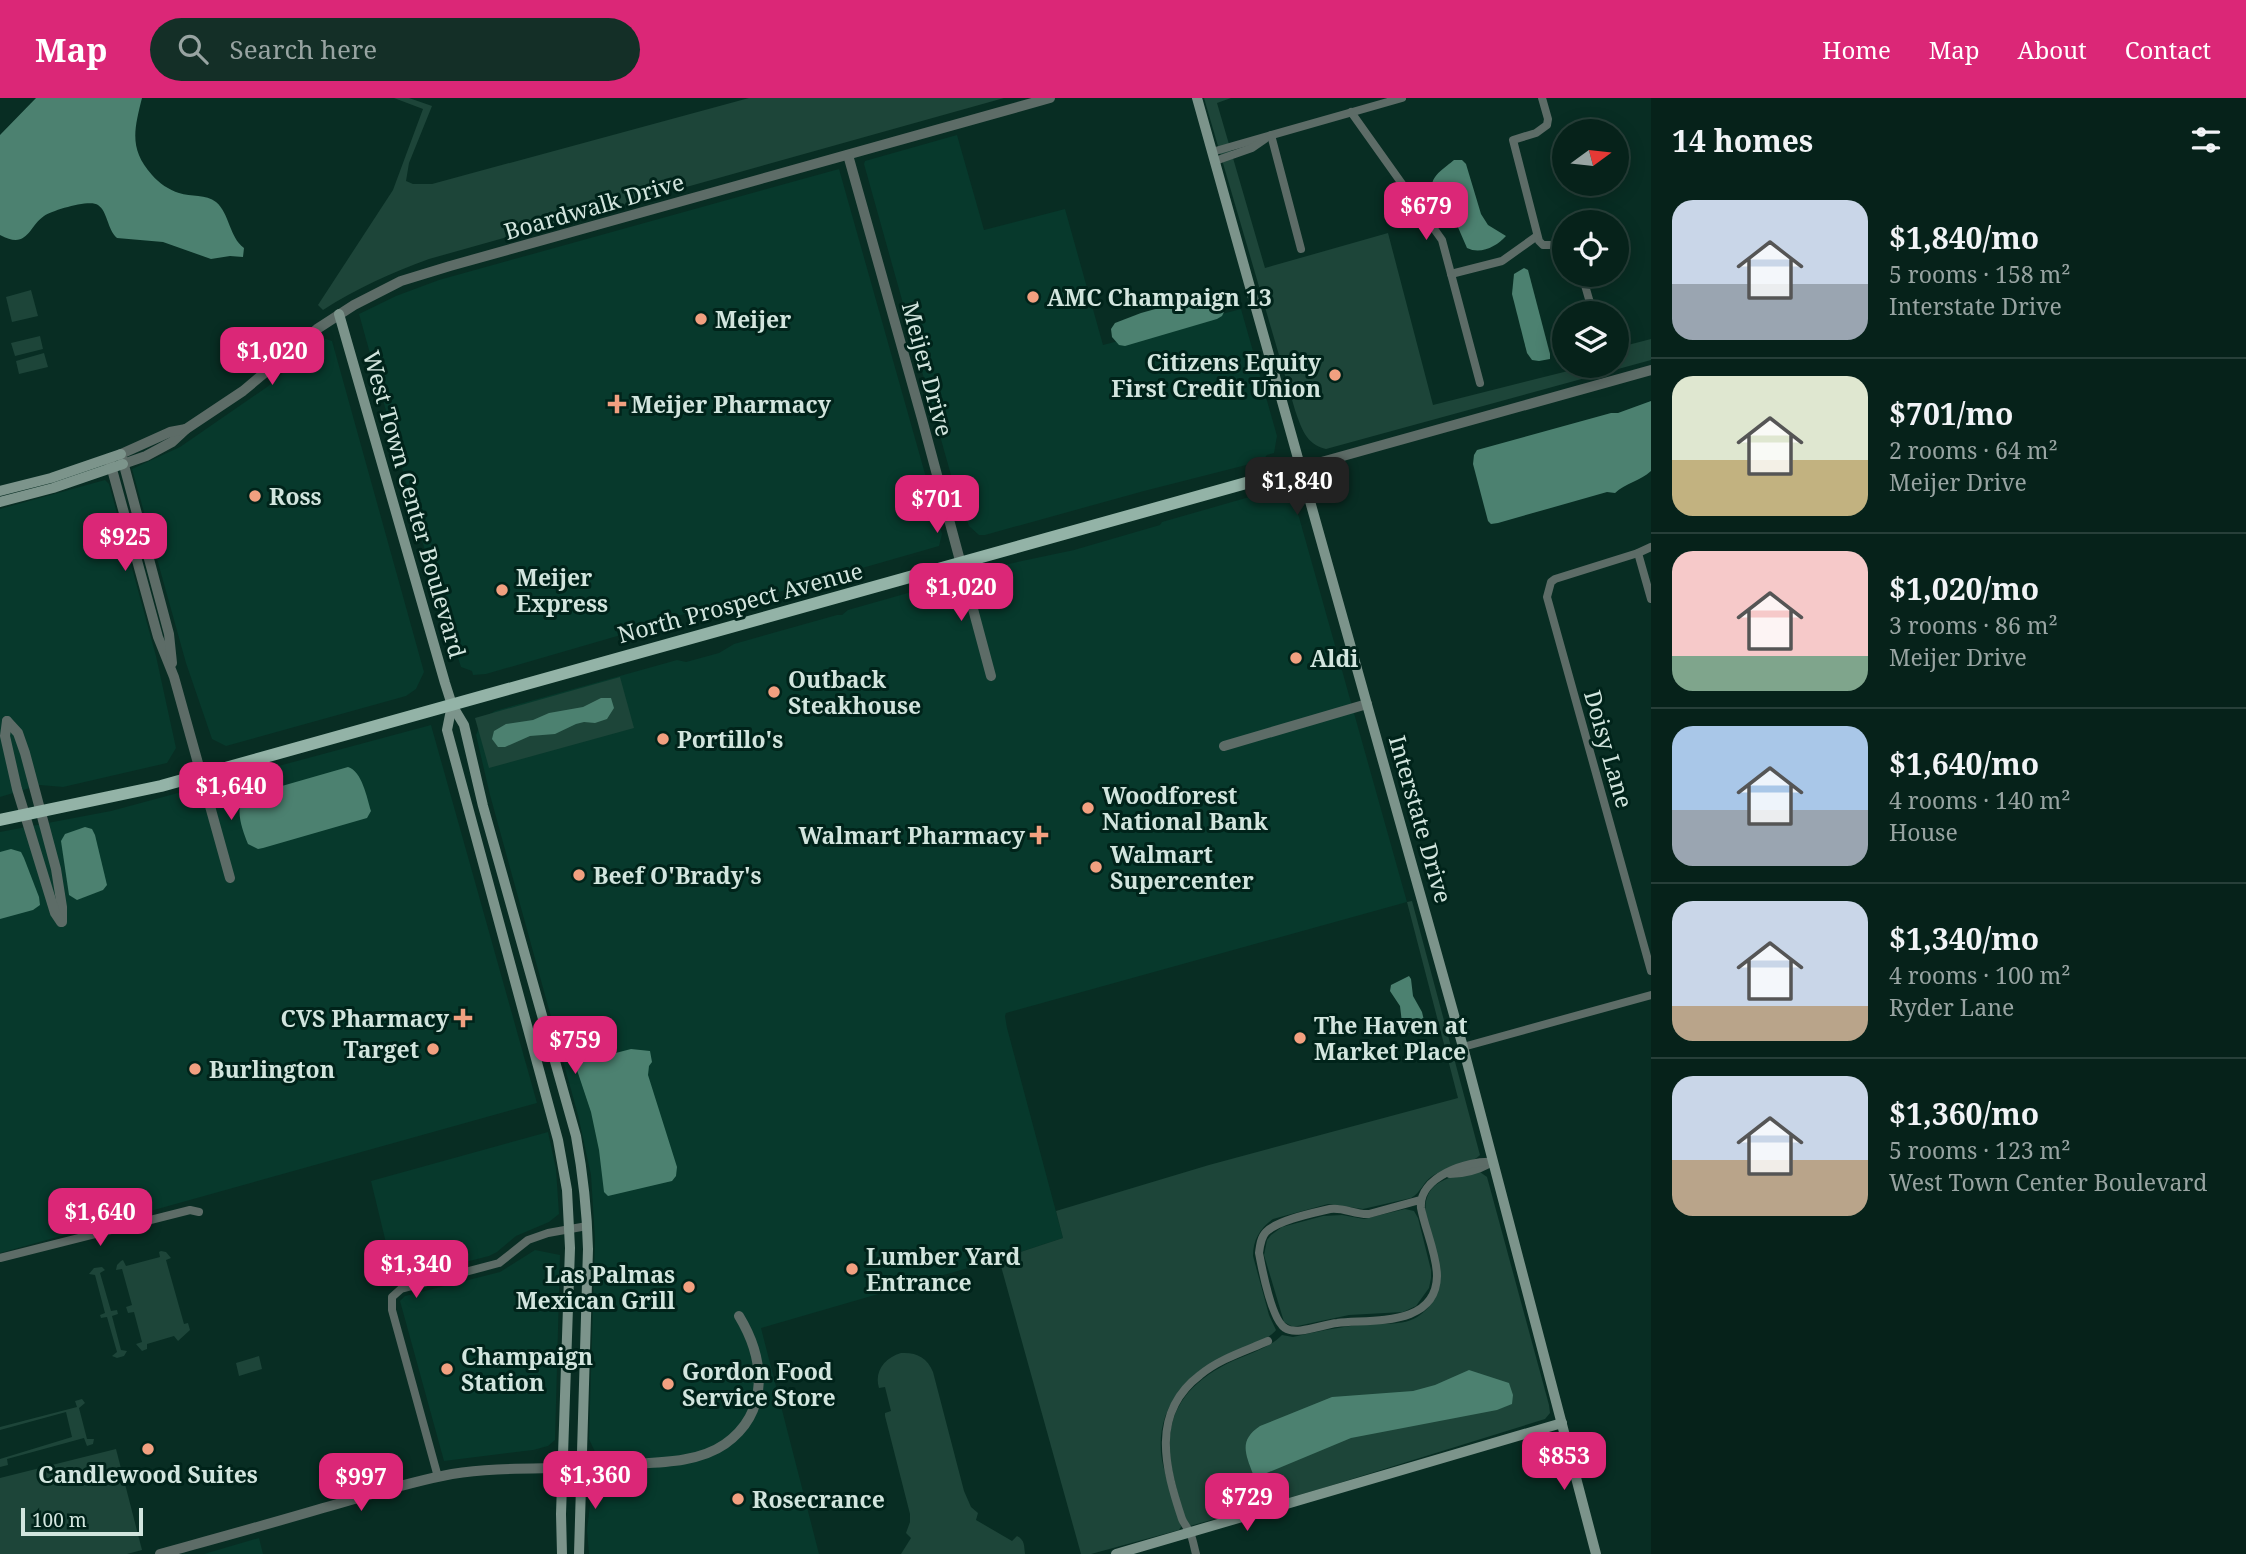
<!DOCTYPE html>
<html lang="en">
<head>
<meta charset="utf-8">
<style>
  body { margin:0; font-family:"Noto Serif",serif; background:#142f27; color:#f1f3f6; height:100vh; display:flex; flex-direction:column; font-size:26px; white-space:nowrap }
  * { box-sizing:border-box; margin:0 }
  p { font-size:23px; color:#98a4a2 }
  .icon { flex:none; width:38px; height:38px; fill:none; stroke:currentColor; stroke-width:2; stroke-linecap:round; stroke-linejoin:round }
  .map { position:relative; flex:1; overflow:hidden }
  .details { display:flex; flex-direction:column; background:#06221a; width:595px }
  .details>* { flex:none }
  .needle { width:46px; rotate:75deg }
  .tools { position:absolute; left:1552px; top:21px; display:grid; gap:14px }
  .tools a { display:grid; place-items:center; width:77px; height:77px; border-radius:50%; background:#06221a; box-shadow:0 4px 18px #0003,0 0 0 2px #273f39; font-size:35px }
  .scale { position:absolute; left:21px; bottom:18px; width:122px; box-sizing:border-box; padding-left:7px; border:4px solid #d2e5de; border-top:0; font-size:19px; line-height:24px; white-space:nowrap; color:#d2e5de; -webkit-text-stroke:5px #00231a; paint-order:stroke }
  .price { position:absolute; translate:-50% -60px; padding:0 16px; border-radius:14px; background:#db2777; color:#fff; font-size:23px; line-height:46px; filter:drop-shadow(0 2px 4px #0008) }
  .price::after { content:''; position:absolute; left:50%; top:42px; width:21px; height:16px; margin-left:-10px; background:inherit; clip-path:polygon(0 0,100% 0,50% 100%) }
  .price.current { background:#222; color:#fff }
  ul { padding:0; list-style:none }
  li { display:flex; align-items:center; gap:21px; height:175px; padding:0 21px }
  li+li { border-top:2px solid #273f39 }
  li span { display:grid; place-items:center; flex:none; width:196px; height:140px; border-radius:21px; color:#555 }
  li>.icon { margin-inline-start:auto }
  span .icon { width:84px; height:84px; fill:#fffc; stroke-width:1 }
  li b { font-size:30px }
  h2 { display:flex; justify-content:space-between; align-items:center; height:84px; padding:0 21px; font-size:30px }
  header { display:flex; align-items:center; gap:42px; box-sizing:border-box; height:98px; padding:0 35px; background:#db2777; color:#fff }
  header strong { font-size:33px }
  nav { display:flex; gap:38px; margin-inline-start:auto; font-size:24px }
  .search { width:490px; height:63px; background:#142f27; display:flex; align-items:center; gap:18px; box-sizing:border-box; padding:0 24px; border-radius:38px; color:#98a4a2; font-size:26px }
  main { display:flex; flex:1; min-height:0 }
  .map>svg:first-child { display:block }
  .built { fill:#07392c }
  .green { fill:#1d4539 }
  .water { fill:#4c8170 }
  .lines { fill:none; stroke-linecap:round; stroke-linejoin:round }
  .minor { stroke:#5d6c67; stroke-width:8 }
  .tertiary { stroke:#5d6c67; stroke-width:10 }
  .secondary { stroke:#7c948b; stroke-width:10 }
  .primary { stroke:#93b3a7; stroke-width:12 }
  .poi-dot { fill:#f2a080; stroke:#00231a; stroke-width:2.5 }
  .labels { text-anchor:middle; dominant-baseline:central; stroke-width:6; stroke-linejoin:round; paint-order:stroke }
  .street-label { font-size:23px; fill:#d2e5de; stroke:#00231a }
  .poi-label { font-size:23px; font-weight:bold; fill:#d2e5de; stroke:#00231a; text-anchor:start }
</style>
</head>
<body>
<header>
<strong>Map</strong>
<div class="search"><svg class="icon" aria-label="search" viewBox="0 0 24 24"><circle cx="10" cy="10" r="6"/><path d="M15 15l6 6"/></svg>Search here</div>
<nav><a>Home</a><a>Map</a><a>About</a><a>Contact</a></nav>
</header>
<main>
<div class="map">
<svg width="1651" height="1456" viewBox="0 0 1651 1456">
  <rect width="100%" height="100%" fill="#082d23"/>
  <g class="built">
    <polygon points="957,37 984,132 1065,111 1103,247 1241,211 1277,338 1274,355 1267,357 1262,363 1144,393 985,437 979,437 969,428 956,395 864,66 865,63"/>
    <polygon points="839,71 942,436 939,448 740,505 716,510 709,509 671,520 667,527 638,532 486,576 473,577 472,573 461,569 437,496 359,216 396,198 439,182"/>
    <polygon points="323,240 332,243 424,574 416,591 406,598 226,648 212,641 186,565 132,371 180,349 267,289"/>
    <polygon points="105,382 109,386 156,558 176,650 167,665 63,689 40,687 0,699 0,411"/>
    <polygon points="1274,392 1283,393 1291,400 1299,419 1407,804 1006,915 1005,918 1007,930 1063,1140 999,1161 761,1230 819,1456 589,1456 587,1432 596,1356 589,1341 595,1141 591,1077 578,1017 490,697 476,637 483,620 495,613 677,562 686,564 719,555 734,546 837,517 842,517 848,512 936,487 948,489 984,478 999,468 1074,452 1160,427 1162,424"/>
    <polygon points="431,627 537,1005 0,1155 0,734 111,713"/>
    <polygon points="548,1034 556,1071 559,1116 549,1124 516,1138 497,1154 489,1158 395,1182 371,1083"/>
    <polygon points="535,1152 560,1157 555,1342 548,1348 533,1352 444,1363 400,1203 405,1198 500,1174"/>
    <polygon points="259,1440 263,1456 204,1456"/>
  </g>
  <g class="green">
    <path d="M 394,0 L 409,0 L 432,8 L 409,65 L 406,83 L 413,86 L 432,86 L 749,0 L 1004,0 L 429,161 C 391,175 357,190 323,212 L 318,207 L 393,92 L 423,11 Z"/>
    <path d="M 1204,0 L 1231,0 L 1217,5 L 1265,170 L 1388,135 L 1433,307 L 1588,268 L 1617,268 L 1617,260 L 1626,258 L 1624,248 L 1651,241 L 1651,262 L 1326,351 C 1306,347 1301,329 1295,312 Z"/>
    <polygon points="31,192 38,218 12,224 6,199"/>
    <polygon points="40,238 43,251 15,258 11,245"/>
    <polygon points="44,255 48,269 19,276 16,263"/>
    <polygon points="620,579 634,630 489,670 475,620"/>
    <path d="M 1412,803 L 1480,1057 C 1469,1068 1448,1069 1434,1077 C 1423,1083 1421,1095 1411,1100 L 1363,1111 L 1328,1106 L 1273,1121 C 1260,1130 1253,1142 1253,1158 L 1269,1217 L 1276,1232 C 1268,1243 1237,1253 1224,1259 C 1181,1278 1152,1318 1163,1367 C 1168,1388 1177,1408 1181,1429 L 1179,1432 L 1091,1456 L 1081,1456 L 999,1161 L 1063,1140 L 1056,1113 L 1209,1067 L 1458,1000 L 1407,804 Z"/>
    <path d="M 1480,1074 L 1487,1079 L 1549,1307 L 1550,1315 L 1545,1321 L 1323,1390 L 1190,1428 C 1182,1416 1179,1401 1176,1388 C 1161,1335 1171,1297 1221,1269 C 1240,1258 1268,1252 1282,1237 L 1293,1239 C 1314,1234 1335,1230 1357,1227 C 1377,1224 1403,1230 1420,1217 C 1482,1171 1362,1084 1480,1074 Z"/>
    <polygon points="1405,1111 1414,1113 1418,1120 1431,1172 1431,1180 1429,1190 1416,1208 1403,1214 1349,1217 1293,1229 1284,1224 1264,1157 1267,1142 1271,1137 1282,1129 1323,1118 1342,1117 1364,1121"/>
    <polygon points="161,1153 166,1154 171,1160 166,1162 184,1226 188,1225 190,1232 178,1243 174,1238 147,1246 147,1251 142,1253 136,1246 142,1244 134,1214 128,1215 126,1209 132,1207 122,1171 116,1172 117,1167 121,1163 123,1162 126,1168 160,1159 159,1154"/>
    <polygon points="102,1169 105,1172 100,1175 111,1213 117,1212 118,1216 112,1218 121,1252 127,1253 124,1258 117,1260 112,1258 117,1254 107,1219 101,1220 100,1217 105,1215 95,1177 89,1176 94,1170"/>
    <path d="M 901,1255 C 916,1254 927,1259 933,1274 L 964,1393 L 971,1409 L 978,1415 L 976,1422 L 1012,1443 L 1017,1438 C 1025,1442 1024,1448 1025,1456 L 901,1456 L 911,1440 L 906,1435 L 910,1424 L 910,1416 L 885,1318 L 885,1315 L 891,1313 L 885,1289 L 879,1290 C 874,1274 884,1260 901,1255 Z"/>
    <polygon points="259,1258 262,1271 239,1278 236,1265"/>
    <polygon points="82,1301 85,1305 79,1310 87,1341 94,1341 93,1346 87,1348 84,1340 7,1361 8,1367 0,1369 0,1361 72,1339 66,1314 0,1332 0,1329 77,1309 75,1303"/>
    <polygon points="116,1351 142,1452 127,1456 0,1456 0,1380"/>
  </g>
  <g class="water">
    <path d="M 36,0 L 142,0 C 134,32 129,51 152,77 C 159,85 169,92 179,95 C 191,99 206,96 216,104 C 230,116 229,139 244,150 L 243,159 L 230,158 L 211,161 L 163,144 L 117,140 C 107,131 108,114 98,107 C 90,101 53,112 44,118 C 28,129 28,152 0,137 L 0,37 Z"/>
    <path d="M 1454,62 L 1462,62 L 1466,66 L 1481,116 L 1488,127 L 1506,138 C 1497,148 1481,157 1467,150 L 1457,127 L 1432,88 C 1432,77 1446,69 1454,62 Z"/>
    <polygon points="1524,170 1528,172 1550,256 1550,261 1539,263 1532,262 1527,255 1512,196 1514,176"/>
    <polygon points="1213,195 1221,199 1224,214 1222,218 1217,221 1125,248 1119,247 1112,239 1111,231 1115,225 1141,215"/>
    <path d="M 1651,303 L 1651,373 C 1640,383 1626,385 1615,395 L 1607,394 L 1498,425 L 1491,426 L 1488,423 L 1473,366 L 1474,357 L 1477,352 L 1611,315 L 1618,315 Z"/>
    <polygon points="601,600 611,600 614,610 607,621 595,625 584,624 576,626 555,636 530,638 505,649 498,649 492,641 494,633 506,626 533,622 549,615 583,609"/>
    <path d="M 348,669 C 362,673 367,700 371,713 L 367,720 L 263,750 L 258,751 L 248,746 C 243,733 234,711 244,699 Z"/>
    <polygon points="85,729 92,731 95,737 107,787 103,792 77,802 69,797 61,743 65,736"/>
    <polygon points="11,751 21,754 24,760 39,799 40,807 33,812 0,821 0,754"/>
    <polygon points="1409,878 1411,881 1413,898 1422,914 1426,931 1412,935 1403,933 1400,908 1390,893 1391,887"/>
    <polygon points="631,951 650,953 652,964 649,968 648,977 677,1069 676,1078 672,1083 608,1098 604,1094 599,1052 591,1014 577,972 581,964"/>
    <path d="M 1469,1272 L 1509,1285 L 1513,1297 L 1512,1306 L 1497,1312 L 1351,1340 L 1262,1377 L 1253,1376 C 1245,1355 1239,1342 1260,1328 L 1332,1299 L 1413,1293 L 1435,1287 Z"/>
  </g>
  <g class="lines">
    <g class="minor">
      <polyline points="1542,0 1548,21 1547,27 1536,35 1513,42 1539,143 1543,147 1564,147"/>
      <polyline points="1351,14 1442,142 1480,285"/>
      <polyline points="1271,37 1301,151"/>
      <polyline points="1212,54 1402,0"/>
      <polyline points="1215,63 1252,50 1265,41"/>
      <polyline points="1451,176 1502,163 1537,138"/>
      <polyline points="1582,177 1593,215"/>
      <polyline points="1651,449 1638,455 1555,481 1551,484 1547,499 1651,873"/>
      <polyline points="1638,455 1651,501"/>
      <polyline points="1463,949 1651,897"/>
      <path d="M 1450,1076 C 1465,1076 1478,1072 1491,1065"/>
      <path d="M 1420,1102 L 1369,1116 C 1355,1117 1344,1109 1330,1111 C 1313,1115 1278,1122 1266,1134 C 1261,1139 1260,1147 1259,1155 C 1262,1171 1272,1222 1285,1230 C 1296,1238 1324,1226 1337,1225 C 1372,1221 1436,1229 1437,1178 C 1437,1157 1425,1131 1421,1110 C 1418,1079 1468,1062 1493,1064"/>
      <polyline points="0,1160 190,1112 199,1114"/>
      <polyline points="438,1379 392,1212 392,1199 401,1191 499,1165 528,1142 548,1135 587,1128"/>
      <path d="M 1196,1456 C 1194,1449 1193,1441 1190,1435 C 1188,1430 1184,1426 1182,1421 C 1165,1370 1150,1315 1200,1277 C 1219,1261 1245,1253 1268,1243"/>
    </g>
    <g class="tertiary">
      <polyline points="848,57 922,321 991,578"/>
      <polyline points="110,364 158,539 174,579 230,780"/>
      <polyline points="123,366 146,358 172,344 186,331 243,293 317,231 354,207 401,183 450,168 1050,0"/>
      <polyline points="1300,370 1651,272"/>
      <polyline points="172,565 169,536 121,356 170,334 186,331"/>
      <polyline points="7,623 18,635 25,655 56,771 62,809 62,824"/>
      <polyline points="7,623 5,638 17,691 55,815 61,824"/>
      <polyline points="1224,648 1367,606"/>
      <path d="M 160,1456 C 214,1441 269,1426 323,1410 C 366,1398 408,1384 452,1376 C 506,1367 561,1373 616,1367 C 650,1364 695,1367 725,1346 C 770,1314 765,1261 739,1218"/>
    </g>
    <g class="secondary">
      <polyline points="1197,0 1463,949 1596,1456"/>
      <path d="M 339,216 L 445,585 L 452,607 L 464,627 L 483,708 L 576,1038 C 583,1076 587,1112 588,1151 L 579,1456"/>
      <polyline points="0,393 51,380 121,356"/>
      <polyline points="0,404 53,390 123,366"/>
      <polyline points="452,607 447,632 558,1042 567,1092 570,1150 561,1416 562,1456"/>
      <polyline points="1116,1456 1562,1325"/>
    </g>
    <polyline class="primary" points="0,722 161,688 1300,370"/>
  </g>
  <g class="poi-dot">
    <circle cx="1033" cy="199" r="7"/>
    <circle cx="701" cy="221" r="7"/>
    <circle cx="1335" cy="277" r="7"/>
    <path d="M613.5 295.5h7v7h7v7h-7v7h-7v-7h-7v-7h7z"/>
    <circle cx="255" cy="398" r="7"/>
    <circle cx="502" cy="492" r="7"/>
    <circle cx="1296" cy="560" r="7"/>
    <circle cx="774" cy="594" r="7"/>
    <circle cx="663" cy="641" r="7"/>
    <circle cx="1088" cy="710" r="7"/>
    <path d="M1035.5 726.5h7v7h7v7h-7v7h-7v-7h-7v-7h7z"/>
    <circle cx="1096" cy="769" r="7"/>
    <circle cx="579" cy="777" r="7"/>
    <path d="M459.5 909.5h7v7h7v7h-7v7h-7v-7h-7v-7h7z"/>
    <circle cx="1300" cy="940" r="7"/>
    <circle cx="433" cy="951" r="7"/>
    <circle cx="195" cy="971" r="7"/>
    <circle cx="852" cy="1171" r="7"/>
    <circle cx="689" cy="1189" r="7"/>
    <circle cx="447" cy="1271" r="7"/>
    <circle cx="668" cy="1286" r="7"/>
    <circle cx="148" cy="1351" r="7"/>
    <circle cx="738" cy="1401" r="7"/>
  </g>
  <g class="labels">
    <g class="street-label">
      <text transform="translate(594 108) rotate(-16)">Boardwalk Drive</text>
      <text transform="translate(928 271) rotate(75)">Meijer Drive</text>
      <text transform="translate(415 406) rotate(74)">West Town Center Boulevard</text>
      <text transform="translate(740 504) rotate(-15)">North Prospect Avenue</text>
      <text transform="translate(1609 651) rotate(74)">Doisy Lane</text>
      <text transform="translate(1421 721) rotate(74)">Interstate Drive</text>
    </g>
    <g class="poi-label">
      <text x="1047" y="199">AMC Champaign 13</text>
      <text x="715" y="221">Meijer</text>
      <text x="1321" y="264" text-anchor="end">Citizens Equity<tspan x="1321" dy="26">First Credit Union</tspan></text>
      <text x="631" y="306">Meijer Pharmacy</text>
      <text x="269" y="398">Ross</text>
      <text x="516" y="479">Meijer<tspan x="516" dy="26">Express</tspan></text>
      <text x="1310" y="560">Aldi</text>
      <text x="788" y="581">Outback<tspan x="788" dy="26">Steakhouse</tspan></text>
      <text x="677" y="641">Portillo's</text>
      <text x="1102" y="697">Woodforest<tspan x="1102" dy="26">National Bank</tspan></text>
      <text x="1025" y="737" text-anchor="end">Walmart Pharmacy</text>
      <text x="1110" y="756">Walmart<tspan x="1110" dy="26">Supercenter</tspan></text>
      <text x="593" y="777">Beef O'Brady's</text>
      <text x="449" y="920" text-anchor="end">CVS Pharmacy</text>
      <text x="1314" y="927">The Haven at<tspan x="1314" dy="26">Market Place</tspan></text>
      <text x="419" y="951" text-anchor="end">Target</text>
      <text x="209" y="971">Burlington</text>
      <text x="866" y="1158">Lumber Yard<tspan x="866" dy="26">Entrance</tspan></text>
      <text x="675" y="1176" text-anchor="end">Las Palmas<tspan x="675" dy="26">Mexican Grill</tspan></text>
      <text x="461" y="1258">Champaign<tspan x="461" dy="26">Station</tspan></text>
      <text x="682" y="1273">Gordon Food<tspan x="682" dy="26">Service Store</tspan></text>
      <text x="148" y="1376" text-anchor="middle">Candlewood Suites</text>
      <text x="752" y="1401">Rosecrance</text>
    </g>
  </g>
</svg>
<div class="tools">
<a><svg class="needle" viewBox="-14 -14 28 28"><path d="M0-13l5 13h-10z" fill="#e53935"/><path d="M0 13l5-13h-10z" fill="#98a4a2"/></svg></a>
<a><svg class="icon" aria-label="locate" viewBox="0 0 24 24"><circle cx="12" cy="12" r="6"/><path d="M12 2v4M12 18v4M2 12h4M18 12h4"/></svg></a>
<a><svg class="icon" aria-label="layers" viewBox="0 0 24 24"><path d="M12 4l9 5-9 5-9-5zM3 14l9 5 9-5"/></svg></a>
</div>
<div class="scale">100 m</div>
<b class="price" style="left:1426px;top:144px">$679</b>
<b class="price" style="left:272px;top:289px">$1,020</b>
<b class="price current" style="left:1297px;top:419px">$1,840</b>
<b class="price" style="left:937px;top:437px">$701</b>
<b class="price" style="left:125px;top:475px">$925</b>
<b class="price" style="left:961px;top:525px">$1,020</b>
<b class="price" style="left:231px;top:724px">$1,640</b>
<b class="price" style="left:575px;top:978px">$759</b>
<b class="price" style="left:100px;top:1150px">$1,640</b>
<b class="price" style="left:416px;top:1202px">$1,340</b>
<b class="price" style="left:1564px;top:1394px">$853</b>
<b class="price" style="left:595px;top:1413px">$1,360</b>
<b class="price" style="left:361px;top:1415px">$997</b>
<b class="price" style="left:1247px;top:1435px">$729</b>
</div>
<section class="details">
<h2>14 homes<svg class="icon" aria-label="filters" viewBox="0 0 24 24"><path d="M4 7h16M4 17h16"/><circle cx="9" cy="7" r="2"/><circle cx="15" cy="17" r="2"/></svg></h2>
<ul>
<li><span style="background:linear-gradient(#c9d6e8 60%,#9aa5b1 0)"><svg class="icon" aria-label="home" viewBox="0 0 24 24"><path d="M3 11l9-7 9 7M6 9v11h12V9"/></svg></span><div><b>$1,840/mo</b><p>5 rooms · 158 m²</p><p>Interstate Drive</p></div></li>
<li><span style="background:linear-gradient(#dfe7d0 60%,#c2b280 0)"><svg class="icon" aria-label="home" viewBox="0 0 24 24"><path d="M3 11l9-7 9 7M6 9v11h12V9"/></svg></span><div><b>$701/mo</b><p>2 rooms · 64 m²</p><p>Meijer Drive</p></div></li>
<li><span style="background:linear-gradient(#f6c9c9 75%,#7fa58c 0)"><svg class="icon" aria-label="home" viewBox="0 0 24 24"><path d="M3 11l9-7 9 7M6 9v11h12V9"/></svg></span><div><b>$1,020/mo</b><p>3 rooms · 86 m²</p><p>Meijer Drive</p></div></li>
<li><span style="background:linear-gradient(#a9c7e8 60%,#9aa5b1 0)"><svg class="icon" aria-label="home" viewBox="0 0 24 24"><path d="M3 11l9-7 9 7M6 9v11h12V9"/></svg></span><div><b>$1,640/mo</b><p>4 rooms · 140 m²</p><p>House</p></div></li>
<li><span style="background:linear-gradient(#c9d6e8 75%,#b9a48a 0)"><svg class="icon" aria-label="home" viewBox="0 0 24 24"><path d="M3 11l9-7 9 7M6 9v11h12V9"/></svg></span><div><b>$1,340/mo</b><p>4 rooms · 100 m²</p><p>Ryder Lane</p></div></li>
<li><span style="background:linear-gradient(#c9d6e8 60%,#b9a48a 0)"><svg class="icon" aria-label="home" viewBox="0 0 24 24"><path d="M3 11l9-7 9 7M6 9v11h12V9"/></svg></span><div><b>$1,360/mo</b><p>5 rooms · 123 m²</p><p>West Town Center Boulevard</p></div></li>
</ul>
</section>
</main>
</body>
</html>
